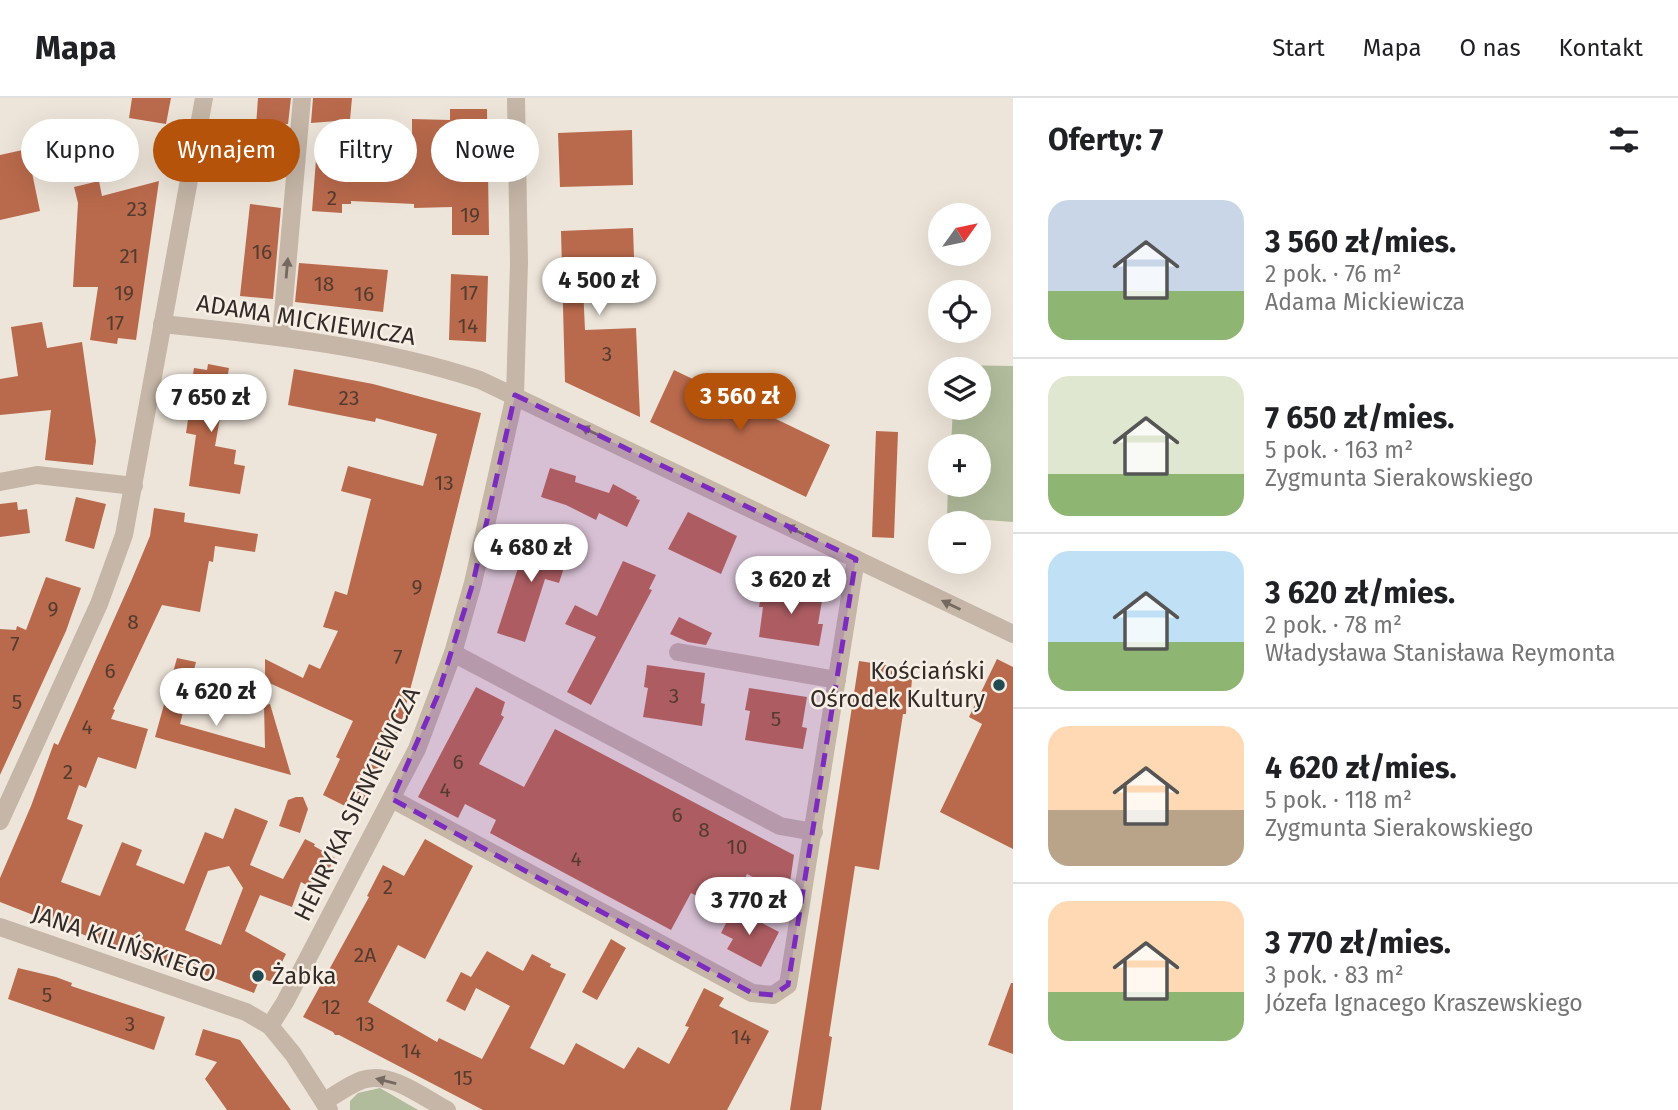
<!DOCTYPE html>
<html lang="pl">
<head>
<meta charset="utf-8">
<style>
  body { margin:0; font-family:"Fira Sans",sans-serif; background:#f6f6f6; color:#202124; height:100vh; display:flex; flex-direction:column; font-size:26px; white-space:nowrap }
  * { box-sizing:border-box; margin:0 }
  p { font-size:23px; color:#757577 }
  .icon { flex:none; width:38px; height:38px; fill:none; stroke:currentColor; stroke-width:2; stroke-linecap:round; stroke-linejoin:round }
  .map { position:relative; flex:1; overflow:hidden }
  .panel { display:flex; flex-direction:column; background:#fff; width:665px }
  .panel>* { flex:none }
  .hud { position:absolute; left:21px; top:21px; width:665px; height:63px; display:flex; gap:14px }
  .needle { width:46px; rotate:57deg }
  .tools { position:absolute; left:928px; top:105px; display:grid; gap:14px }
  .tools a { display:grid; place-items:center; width:63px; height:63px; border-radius:50%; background:#fff; box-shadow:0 7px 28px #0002; font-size:35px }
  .price { position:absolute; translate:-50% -60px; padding:0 16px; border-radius:24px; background:#fff; color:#222; font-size:23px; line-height:46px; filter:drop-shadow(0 2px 4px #0008) }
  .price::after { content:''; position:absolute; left:50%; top:42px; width:21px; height:16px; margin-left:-10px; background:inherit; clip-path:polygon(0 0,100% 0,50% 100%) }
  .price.selected { background:#b45309; color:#fff }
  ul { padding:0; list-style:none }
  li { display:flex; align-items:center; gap:21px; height:175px; padding:0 35px }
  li+li { border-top:2px solid #e0e0e0 }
  li span { display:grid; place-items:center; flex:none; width:196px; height:140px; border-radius:21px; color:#555 }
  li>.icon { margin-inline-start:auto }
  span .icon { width:84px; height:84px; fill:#fffc; stroke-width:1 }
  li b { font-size:30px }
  h2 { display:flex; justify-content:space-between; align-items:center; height:84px; padding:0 35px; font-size:30px }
  .pill { padding:0 24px; border-radius:32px; background:#fff; box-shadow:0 7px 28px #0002; font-size:24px; line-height:63px }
  .pill.selected { background:#b45309; color:#fff }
  header { display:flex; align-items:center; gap:42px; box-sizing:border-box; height:98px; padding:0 35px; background:#fff; border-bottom:2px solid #e0e0e0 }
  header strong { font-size:33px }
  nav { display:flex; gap:38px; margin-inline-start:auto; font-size:24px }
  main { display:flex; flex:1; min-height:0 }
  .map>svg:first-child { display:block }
  .green { fill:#b0bc9b }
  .building { fill:#ba6a4c; fill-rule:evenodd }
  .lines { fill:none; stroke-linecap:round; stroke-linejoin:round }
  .minor { stroke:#c5b6a7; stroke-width:18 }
  .oneway { fill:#746a61 }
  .marked { fill:#7b2cbf; fill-opacity:0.2; stroke:#7b2cbf; stroke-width:5; stroke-dasharray:14 9; stroke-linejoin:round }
  .poi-dot { fill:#214b50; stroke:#f7efe5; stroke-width:2.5 }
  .labels { text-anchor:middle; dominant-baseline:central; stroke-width:5; stroke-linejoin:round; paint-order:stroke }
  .number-label { font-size:21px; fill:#543b30 }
  .street-label { font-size:24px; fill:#322b27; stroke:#f7efe5 }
  .poi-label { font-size:24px; fill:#322b27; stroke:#f7efe5; text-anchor:end }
</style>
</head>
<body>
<header>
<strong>Mapa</strong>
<nav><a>Start</a><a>Mapa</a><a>O nas</a><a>Kontakt</a></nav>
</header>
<main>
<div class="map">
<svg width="1013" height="1012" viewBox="0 0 1013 1012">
  <rect width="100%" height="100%" fill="#eee5da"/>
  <g class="green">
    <polygon points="956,267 1013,268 1013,424 947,419 948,387 978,387 978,348 951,348 953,310 978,310 978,271 955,271"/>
    <polygon points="380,990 418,1012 350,1012 350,1003 358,995"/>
  </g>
  <g class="building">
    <polygon points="132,0 171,0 166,26 129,20"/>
    <polygon points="258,0 291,0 288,26 256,28"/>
    <polygon points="313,0 352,0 350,22 311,25"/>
    <polygon points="450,11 487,11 489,137 452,137 452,109 414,110 414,106 351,103 351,106 342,106 342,115 312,113 317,49 412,56 412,21 450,22"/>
    <polygon points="632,32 633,87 560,89 558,35"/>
    <polygon points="27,51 40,113 0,122 0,57"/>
    <polygon points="99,83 102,98 159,83 136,242 118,240 117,246 90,242 98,189 73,189 78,105 74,89"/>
    <polygon points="250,106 281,110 273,201 240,198"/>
    <polygon points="633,130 635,187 583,189 585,232 636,230 640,319 565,284 561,133"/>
    <polygon points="299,165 388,172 383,214 295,204"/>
    <polygon points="451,176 488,178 486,244 449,242"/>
    <polygon points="42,224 47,250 82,244 96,343 93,367 45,362 51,312 0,317 0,281 18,278 11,229"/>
    <polygon points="208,266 229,270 215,348 236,352 234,366 245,368 240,396 189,388 196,337 186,335 192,295 190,294 194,270 207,272"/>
    <polygon points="294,271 373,286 481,315 442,472 401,626 359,715 323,697 340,661 336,659 353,623 265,583 265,561 303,580 309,566 320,571 338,533 323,529 335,493 347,497 371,401 341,393 348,368 423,388 437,336 376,320 375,324 288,307"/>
    <polygon points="674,272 830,347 806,399 650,324"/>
    <polygon points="876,333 898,334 894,440 872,439"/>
    <polygon points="550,370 576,378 575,384 609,395 613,386 637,399 636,401 640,402 627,429 599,415 596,422 566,407 541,399"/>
    <polygon points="76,399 106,406 94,451 65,443"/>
    <polygon points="17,404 18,412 27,411 30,435 0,439 0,406"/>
    <path d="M 154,410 L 185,415 L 184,424 L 258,436 L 255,454 L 215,448 L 213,464 L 209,463 L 200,514 L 162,507 L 113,611 L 115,612 L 111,621 L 148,631 L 136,671 L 98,659 L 86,690 L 79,687 L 67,721 L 83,727 L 61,784 L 100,798 L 122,744 L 142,752 L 136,767 L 184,786 L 205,734 L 223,741 L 235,710 L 268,723 L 250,767 L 283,781 L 305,741 L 315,746 L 314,748 L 335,760 L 317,793 L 301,784 L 292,809 L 260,797 L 245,833 L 286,856 L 272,884 L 256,878 L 258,885 L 254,895 L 195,873 L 198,877 L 97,842 L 0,804 L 0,780 L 31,708 L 54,645 L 58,647 L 132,481 L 150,438 ZM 229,768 L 243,790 L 221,847 L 185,832 L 208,773 Z"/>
    <polygon points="688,414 737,438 721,476 668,451"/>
    <polygon points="530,433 558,442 555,449 569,454 559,485 545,481 525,544 497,535"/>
    <polygon points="623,463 656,477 649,491 652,492 591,607 567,594 596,539 565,526 575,507 597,518"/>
    <polygon points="46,479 81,490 66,533 0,677 0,531 16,532 17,528 26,532"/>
    <polygon points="763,487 823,497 818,526 823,526 819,548 759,539 763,509 759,509"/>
    <polygon points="679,519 712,535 706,547 688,544 670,536"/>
    <polygon points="177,560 196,564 180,626 265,650 264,607 270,606 291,677 155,639"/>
    <polygon points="997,561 1013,569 1013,751 940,714 982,626 969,619"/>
    <polygon points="859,563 913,571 911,592 907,592 906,616 903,616 879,772 855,768 829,938 832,939 821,1012 790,1012"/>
    <polygon points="647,567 705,575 701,605 705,606 702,628 643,619 648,590 644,589"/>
    <polygon points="476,589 505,604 501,617 504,619 479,666 524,689 555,631 794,757 788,798 747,776 728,814 691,795 671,832 490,735 496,722 465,706 458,720 418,699"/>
    <polygon points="749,590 807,599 802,629 807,630 803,651 745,642 750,613 745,612"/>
    <polygon points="296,699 303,699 308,711 300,735 279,728 288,702"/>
    <polygon points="425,741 473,768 425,861 398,847 368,904 437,944 439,940 482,961 510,908 476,890 465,913 446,903 461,874 471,879 487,853 523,873 532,856 551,866 550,869 566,876 530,950 564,967 576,945 624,971 638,949 669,966 689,929 685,928 704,890 724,900 719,908 769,933 727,1012 483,1012 339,937 335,937 333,934 303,919 369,799 367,798 383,767 404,778"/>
    <polygon points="734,810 779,834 761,869 727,851 733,841 721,835"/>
    <polygon points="611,841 626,850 597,902 582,894"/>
    <polygon points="18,870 56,879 72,885 71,888 165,919 154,952 8,901"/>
    <polygon points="1011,885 1013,885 1013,956 988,947"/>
    <polygon points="203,931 240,942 291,1012 227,1012 205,981 217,964 195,957"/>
  </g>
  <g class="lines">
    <g class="minor">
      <path d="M 162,226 C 270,237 377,248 480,282 L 1013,536"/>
      <polyline points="281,238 302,0"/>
      <polyline points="0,384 37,377 134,388"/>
      <polyline points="678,554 837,582"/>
      <polyline points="453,555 780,728 814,734"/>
      <polyline points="392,701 752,895 773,897 788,887 856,461"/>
      <polyline points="0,723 99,506 124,437 204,0"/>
      <polyline points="0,829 246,914 270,928 293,956 329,1012"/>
      <polyline points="270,928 285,904 417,651 453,555 473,485 515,297 519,165 516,0"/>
      <path d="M 324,1004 C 336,996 349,987 362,982 C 390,972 424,1000 447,1012"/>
    </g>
  </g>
  <defs><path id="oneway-solid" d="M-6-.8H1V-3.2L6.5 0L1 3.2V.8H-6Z" transform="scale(1.75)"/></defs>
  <g class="oneway">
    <use href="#oneway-solid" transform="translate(287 170) rotate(-85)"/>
    <use href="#oneway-solid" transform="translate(590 333) rotate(-154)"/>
    <use href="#oneway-solid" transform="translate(795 432) rotate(-154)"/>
    <use href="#oneway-solid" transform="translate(951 507) rotate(-154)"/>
    <use href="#oneway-solid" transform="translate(386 983) rotate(-166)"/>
  </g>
  <path class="marked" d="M 515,297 L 856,461 L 788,887 L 773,897 L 752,895 L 392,701 L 437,599 L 473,485 Z"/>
  <g class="poi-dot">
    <circle cx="999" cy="587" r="7"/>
    <circle cx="258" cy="878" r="7"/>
  </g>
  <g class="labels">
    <g class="number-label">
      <text x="332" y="100">2</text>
      <text x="137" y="111">23</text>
      <text x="470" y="117">19</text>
      <text x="262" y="154">16</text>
      <text x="129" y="158">21</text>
      <text x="324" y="186">18</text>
      <text x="124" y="195">19</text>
      <text x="469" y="195">17</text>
      <text x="364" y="196">16</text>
      <text x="115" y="225">17</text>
      <text x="468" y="228">14</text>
      <text x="607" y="256">3</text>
      <text x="349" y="300">23</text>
      <text x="444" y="385">13</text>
      <text x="417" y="489">9</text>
      <text x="53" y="511">9</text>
      <text x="133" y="524">8</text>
      <text x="15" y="546">7</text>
      <text x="398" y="559">7</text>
      <text x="110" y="573">6</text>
      <text x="674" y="598">3</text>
      <text x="17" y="604">5</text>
      <text x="776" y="621">5</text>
      <text x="87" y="629">4</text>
      <text x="458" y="664">6</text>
      <text x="68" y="674">2</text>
      <text x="445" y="692">4</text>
      <text x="677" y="717">6</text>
      <text x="704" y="732">8</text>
      <text x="737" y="749">10</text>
      <text x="576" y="761">4</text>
      <text x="388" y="789">2</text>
      <text x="365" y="857">2A</text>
      <text x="47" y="897">5</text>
      <text x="331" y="909">12</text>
      <text x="130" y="926">3</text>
      <text x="365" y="926">13</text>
      <text x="741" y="939">14</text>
      <text x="411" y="953">14</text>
      <text x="463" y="980">15</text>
    </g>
    <g class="street-label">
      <text transform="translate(306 222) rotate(9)">ADAMA MICKIEWICZA</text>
      <text transform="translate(357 706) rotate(-64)">HENRYKA SIENKIEWICZA</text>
      <text transform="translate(124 846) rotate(19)">JANA KILIŃSKIEGO</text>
    </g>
    <g class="poi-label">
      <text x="985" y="573">Kościański<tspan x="985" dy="28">Ośrodek Kultury</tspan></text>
      <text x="272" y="878" text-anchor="start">Żabka</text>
    </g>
  </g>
</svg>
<div class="tools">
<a><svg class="needle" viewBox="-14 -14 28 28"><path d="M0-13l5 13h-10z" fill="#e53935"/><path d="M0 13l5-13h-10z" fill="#757577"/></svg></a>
<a><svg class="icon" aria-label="locate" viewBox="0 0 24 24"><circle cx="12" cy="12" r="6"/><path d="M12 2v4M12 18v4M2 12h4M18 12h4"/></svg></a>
<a><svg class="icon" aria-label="layers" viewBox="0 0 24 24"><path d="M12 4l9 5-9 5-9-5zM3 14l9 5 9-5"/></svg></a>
<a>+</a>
<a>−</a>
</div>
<b class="price" style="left:599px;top:219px">4 500 zł</b>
<b class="price selected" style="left:740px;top:335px">3 560 zł</b>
<b class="price" style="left:211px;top:336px">7 650 zł</b>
<b class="price" style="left:531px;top:486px">4 680 zł</b>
<b class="price" style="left:791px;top:518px">3 620 zł</b>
<b class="price" style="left:216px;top:630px">4 620 zł</b>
<b class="price" style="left:749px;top:839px">3 770 zł</b>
<div class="hud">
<a class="pill">Kupno</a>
<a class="pill selected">Wynajem</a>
<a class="pill">Filtry</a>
<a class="pill">Nowe</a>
</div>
</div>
<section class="panel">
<h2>Oferty: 7<svg class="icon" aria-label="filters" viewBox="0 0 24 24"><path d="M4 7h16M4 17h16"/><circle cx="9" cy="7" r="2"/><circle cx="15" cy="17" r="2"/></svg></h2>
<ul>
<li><span style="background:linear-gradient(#c9d6e8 65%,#8fb573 0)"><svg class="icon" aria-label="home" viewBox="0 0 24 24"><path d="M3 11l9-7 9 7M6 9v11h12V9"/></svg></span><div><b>3 560 zł/mies.</b><p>2 pok. · 76 m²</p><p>Adama Mickiewicza</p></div></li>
<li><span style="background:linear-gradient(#dfe7d0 70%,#8fb573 0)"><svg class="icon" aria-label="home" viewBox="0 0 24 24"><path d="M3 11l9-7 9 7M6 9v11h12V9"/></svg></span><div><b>7 650 zł/mies.</b><p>5 pok. · 163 m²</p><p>Zygmunta Sierakowskiego</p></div></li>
<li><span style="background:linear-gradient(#bfe0f5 65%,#8fb573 0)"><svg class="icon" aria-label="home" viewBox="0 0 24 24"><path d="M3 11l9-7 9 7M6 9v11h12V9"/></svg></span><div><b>3 620 zł/mies.</b><p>2 pok. · 78 m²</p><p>Władysława Stanisława Reymonta</p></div></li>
<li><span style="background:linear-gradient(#ffd9b3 60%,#b9a48a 0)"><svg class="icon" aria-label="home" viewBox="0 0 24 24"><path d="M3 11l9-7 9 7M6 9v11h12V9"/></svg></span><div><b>4 620 zł/mies.</b><p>5 pok. · 118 m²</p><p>Zygmunta Sierakowskiego</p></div></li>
<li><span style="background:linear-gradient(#ffd9b3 65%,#8fb573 0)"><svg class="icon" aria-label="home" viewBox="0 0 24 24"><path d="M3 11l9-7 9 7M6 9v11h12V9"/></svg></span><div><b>3 770 zł/mies.</b><p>3 pok. · 83 m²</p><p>Józefa Ignacego Kraszewskiego</p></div></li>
</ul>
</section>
</main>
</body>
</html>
